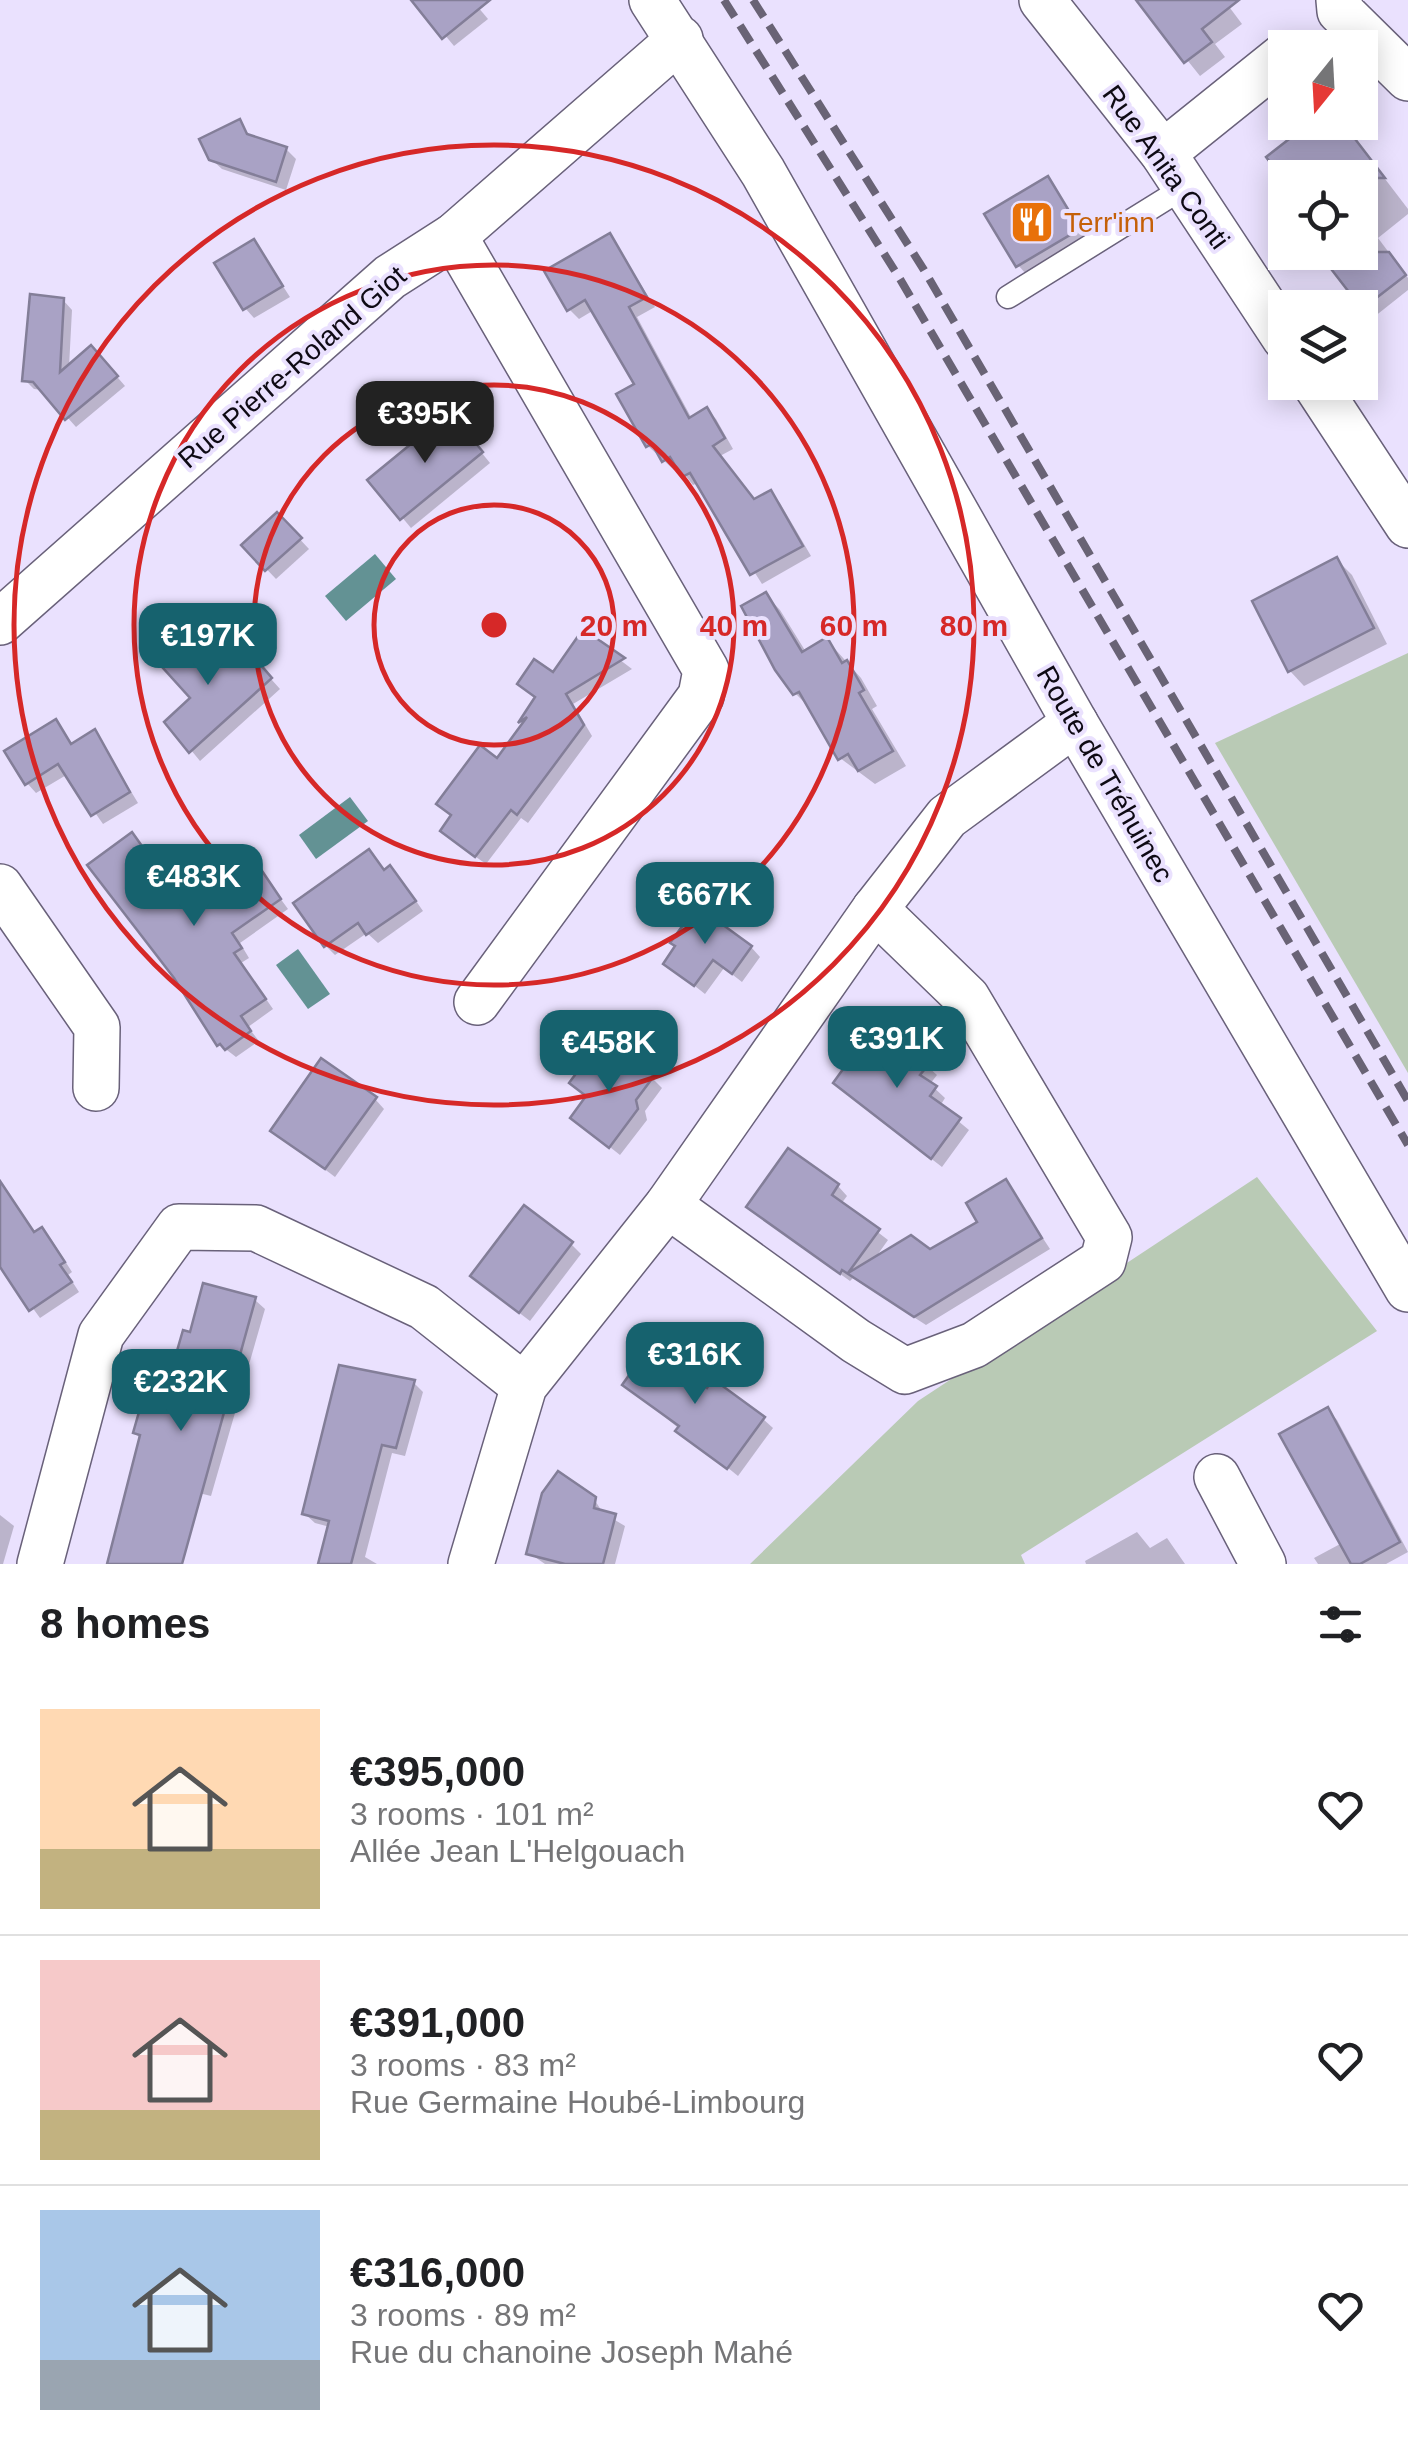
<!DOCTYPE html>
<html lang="en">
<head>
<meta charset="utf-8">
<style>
  body { margin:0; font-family:Arial,sans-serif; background:#f2f2f2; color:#202124; height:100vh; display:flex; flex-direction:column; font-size:38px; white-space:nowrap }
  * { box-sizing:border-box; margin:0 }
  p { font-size:32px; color:#757577 }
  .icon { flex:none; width:55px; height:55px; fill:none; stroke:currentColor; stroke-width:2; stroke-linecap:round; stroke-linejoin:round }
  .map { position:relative; height:1564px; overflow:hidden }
  .details { display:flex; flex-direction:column; background:#fff; flex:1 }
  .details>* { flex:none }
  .needle { width:65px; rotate:198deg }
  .controls { position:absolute; left:1268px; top:30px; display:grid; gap:20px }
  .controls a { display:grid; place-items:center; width:110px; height:110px; border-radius:0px; background:#fff; box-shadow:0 5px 25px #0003; font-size:50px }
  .price { position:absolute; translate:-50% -85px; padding:0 22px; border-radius:20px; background:#16626e; color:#fff; font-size:32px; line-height:65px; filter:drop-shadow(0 2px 5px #0008) }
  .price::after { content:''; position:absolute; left:50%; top:60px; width:30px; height:22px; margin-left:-15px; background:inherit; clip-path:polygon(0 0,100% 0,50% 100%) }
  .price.on { background:#222; color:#fff }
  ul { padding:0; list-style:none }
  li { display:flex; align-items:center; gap:30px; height:250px; padding:0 40px }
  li+li { border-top:2px solid #e0e0e0 }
  li span { display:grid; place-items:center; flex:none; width:280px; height:200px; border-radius:0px; color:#555 }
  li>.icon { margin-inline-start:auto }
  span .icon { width:120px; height:120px; fill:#fffc; stroke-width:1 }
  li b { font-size:42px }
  h2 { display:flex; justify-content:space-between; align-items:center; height:120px; padding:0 40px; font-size:42px }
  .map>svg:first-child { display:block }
  .green { fill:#b9cab5 }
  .water { fill:#639294 }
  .shadow { fill:#0003 }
  .building { fill:#a9a2c5; stroke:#837e98; stroke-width:2.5 }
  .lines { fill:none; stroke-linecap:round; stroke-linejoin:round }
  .service-casing { stroke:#69617a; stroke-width:25 }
  .minor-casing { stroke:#69617a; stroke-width:48 }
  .service { stroke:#fff; stroke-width:22 }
  .minor { stroke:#fff; stroke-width:45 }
  .rail { stroke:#696375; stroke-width:8; stroke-dasharray:20 10; stroke-linecap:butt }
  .ring { fill:none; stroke:#d62828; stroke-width:5 }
  .labels { text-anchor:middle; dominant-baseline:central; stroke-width:8; stroke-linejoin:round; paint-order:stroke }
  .street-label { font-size:28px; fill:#0e0a14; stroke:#eae1fe }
  .food-label { font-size:28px; fill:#c56008; stroke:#eae1fe; text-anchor:start }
  .centre { fill:#d62828; stroke:#eae1fe; stroke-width:5 }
  .ring-label { font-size:30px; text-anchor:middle; font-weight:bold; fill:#d62828; stroke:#eae1fe; stroke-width:8; stroke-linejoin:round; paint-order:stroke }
</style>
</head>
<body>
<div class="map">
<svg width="1408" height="1564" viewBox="0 0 1408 1564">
  <rect width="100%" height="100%" fill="#eae1fe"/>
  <g class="green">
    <polygon points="1408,653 1408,1073 1215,743"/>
    <polygon points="1257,1177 1377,1331 1021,1555 1025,1564 750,1564 918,1401"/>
  </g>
  <g class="water">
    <polygon points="375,554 396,579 346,621 325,596"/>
    <polygon points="350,797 368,821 316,859 299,835"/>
    <polygon points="298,949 330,994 308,1009 276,965"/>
  </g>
  <g class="shadow">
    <polygon points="416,0 472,0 488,19 454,46"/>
    <polygon points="1139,0 1224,0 1242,24 1215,44 1225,57 1200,76"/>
    <polygon points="239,122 252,138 286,149 296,159 286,190 222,169 211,159"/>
    <polygon points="1308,122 1351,122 1358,132 1353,137 1408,209 1408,214 1378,238 1408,278 1408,290 1374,317 1364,307 1360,178 1285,178 1284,187 1285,177 1311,126"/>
    <polygon points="1048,179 1087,239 1027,275 1018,265"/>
    <polygon points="610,236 655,307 637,317 692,419 707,410 716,419 733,449 720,456 755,501 770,493 780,503 811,556 762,584 698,483 693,485 679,467 674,470 648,446 637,384 594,310 579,319 569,309"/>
    <polygon points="254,242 290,297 254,318 245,308"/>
    <polygon points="63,300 72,310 69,367 100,357 125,386 76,427 43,390 34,389 25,380"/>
    <polygon points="459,425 490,463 411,528 371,480"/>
    <polygon points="277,515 309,549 276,579 244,545"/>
    <polygon points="1337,560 1352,575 1387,644 1304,686 1290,671"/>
    <polygon points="766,595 780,610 806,652 827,640 861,678 877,706 872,709 906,766 875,784 840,758 810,708 795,693"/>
    <polygon points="583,632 632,669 573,704 592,736 528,823 521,818 486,864 452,840 497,761 524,725 521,722"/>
    <polygon points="194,654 227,668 255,661 280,689 200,761 168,722 194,698"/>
    <polygon points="56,722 73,745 95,732 138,803 103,824 68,774 36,793 27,783"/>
    <polygon points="369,852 385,872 390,868 400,878 423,911 378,943 367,933 335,955 326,946"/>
    <polygon points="247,853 288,909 240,943 249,958 241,963 273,1009 248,1027 259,1041 236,1057 219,1044 179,899"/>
    <polygon points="751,947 760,957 742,982 724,968 705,994 666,963"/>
    <polygon points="927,1066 937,1075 930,1084 945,1098 940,1106 969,1130 942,1167 846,1093"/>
    <polygon points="604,1070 652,1078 662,1088 645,1111 647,1120 620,1155 573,1118"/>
    <polygon points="375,1099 384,1109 335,1177 273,1130"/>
    <polygon points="789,1152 838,1186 847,1196 841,1204 888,1240 873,1261 930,1252 981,1223 1006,1182 1050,1249 926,1325 853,1278 850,1281 759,1216"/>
    <polygon points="8,1197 36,1234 42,1230 51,1239 72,1272 68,1275 79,1292 40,1318 0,1263 0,1202"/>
    <polygon points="571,1244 581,1254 530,1321 483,1285"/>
    <polygon points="255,1300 265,1309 211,1496 143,1479 141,1439 135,1433 168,1392 192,1335"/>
    <polygon points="413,1382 423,1392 405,1456 392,1453 365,1557 377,1564 321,1564 330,1527 315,1523 305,1514"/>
    <polygon points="625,1385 707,1391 763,1419 773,1428 738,1476"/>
    <polygon points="1328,1410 1337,1420 1408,1552 1386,1564 1318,1564 1314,1558 1342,1543"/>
    <polygon points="594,1499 603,1513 625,1526 615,1564 545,1564 529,1553"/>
    <polygon points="0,1515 14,1526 3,1564 0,1564"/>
    <polygon points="1137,1532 1150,1548 1167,1538 1185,1564 1086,1564 1085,1561"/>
  </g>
  <g class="building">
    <polygon points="411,0 490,0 442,39"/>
    <polygon points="1136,0 1239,0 1202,29 1212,42 1184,63"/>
    <polygon points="240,119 247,134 287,147 276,182 209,160 199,139"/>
    <polygon points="1311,122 1342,122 1385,178 1282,178 1266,157"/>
    <polygon points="1048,176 1080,229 1016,267 984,214"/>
    <polygon points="610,233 647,297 629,307 689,418 707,407 725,438 713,446 754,499 771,490 803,546 750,575 690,473 682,477 670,457 662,462 652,444 646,447 616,394 634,384 585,300 567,311 544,271"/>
    <polygon points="254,239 283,286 243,310 214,263"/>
    <polygon points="1318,252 1389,252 1406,275 1362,309"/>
    <polygon points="30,294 64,298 60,372 91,345 118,376 65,420 33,382 22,381"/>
    <polygon points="450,412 483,452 400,520 367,480"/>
    <polygon points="277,512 302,538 265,571 241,545"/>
    <polygon points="1337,557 1374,628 1288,672 1252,601"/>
    <polygon points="766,592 802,652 827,637 842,663 847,660 864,690 859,693 893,751 858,771 848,754 838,760 799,692 793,695 775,670 741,606"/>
    <polygon points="583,629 625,658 566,694 584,725 517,815 511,810 475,857 440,831 451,815 436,804 480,745 497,758 527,717 518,723 535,697 517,684 534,659 553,672"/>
    <polygon points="179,635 193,651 205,641 227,665 246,648 272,678 189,753 164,722 190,698 154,658"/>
    <polygon points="56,719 71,744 95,729 130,792 91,816 58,764 25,785 4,751"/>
    <polygon points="132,832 178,897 248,850 281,899 232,933 242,948 234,953 266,999 241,1016 251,1031 225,1050 220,1044 217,1046 174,978 87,865"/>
    <polygon points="369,849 384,870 390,865 416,901 366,935 358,923 324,947 293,903"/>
    <polygon points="697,906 752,946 732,974 713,960 694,986 663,964 675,946 670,943"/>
    <polygon points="875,1025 929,1064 920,1075 937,1086 930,1096 961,1118 931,1159 833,1083"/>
    <polygon points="616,1049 654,1076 636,1100 638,1109 609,1148 570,1118 586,1096 569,1083 589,1056 603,1066"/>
    <polygon points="321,1058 377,1097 325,1169 270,1131"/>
    <polygon points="788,1148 839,1184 832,1195 880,1229 848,1273 911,1235 930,1249 977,1222 966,1203 1006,1179 1042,1238 914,1317 842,1270 840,1274 746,1207"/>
    <polygon points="0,1181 34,1232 42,1227 65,1262 60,1265 72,1282 29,1311 0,1267"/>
    <polygon points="524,1205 573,1242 519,1313 470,1276"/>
    <polygon points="203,1283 256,1297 182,1564 107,1564 140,1435 133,1433 147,1384 166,1389 183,1330 190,1332"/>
    <polygon points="649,1347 707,1388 713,1379 765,1417 727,1469 675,1431 679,1426 622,1385"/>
    <polygon points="339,1365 415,1380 396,1448 382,1445 351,1564 318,1564 329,1521 302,1514"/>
    <polygon points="1328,1407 1400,1542 1360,1564 1351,1564 1279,1434"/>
    <polygon points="558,1471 596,1497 594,1508 616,1514 603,1564 565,1564 526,1554 542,1493"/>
  </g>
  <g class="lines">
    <g class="service-casing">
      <polyline id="service" points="1008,297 1185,187"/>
    </g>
    <g class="minor-casing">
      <g id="minor">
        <polyline points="652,0 763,172 1075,723 1408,1289"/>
        <polyline points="1042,0 1163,153 1285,338"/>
        <polyline points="1339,0 1340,11 1408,78"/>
        <polyline points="1163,153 1285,55"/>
        <polyline points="454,236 706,670 701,696 477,1002"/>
        <polyline points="1314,382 1408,525"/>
        <polyline points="0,622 390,277 454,236 680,39"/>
        <polyline points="0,887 97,1027 96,1088"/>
        <polyline points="668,1205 856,1341 905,1371 974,1345 1103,1261 1109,1237 967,998 875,909"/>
        <polyline points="1217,1477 1263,1564"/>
        <polyline points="40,1564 101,1335 179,1227 256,1228 424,1307 524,1386"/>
        <polyline points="471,1564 524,1386 668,1205 875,909 947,817 1075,723"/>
      </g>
    </g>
    <use href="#service" class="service"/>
    <use href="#minor" class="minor"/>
    <g class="rail">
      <polyline points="724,0 900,279 1408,1145"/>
      <polyline points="753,0 924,270 1408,1101"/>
    </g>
  </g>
  <g class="ring">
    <circle cx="494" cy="625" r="120"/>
    <circle cx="494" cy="625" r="240"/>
    <circle cx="494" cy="625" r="360"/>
    <circle cx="494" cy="625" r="480"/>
  </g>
  <defs>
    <g id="restaurant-square" transform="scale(2.25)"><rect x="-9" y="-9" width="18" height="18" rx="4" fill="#e8710a" stroke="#eae1fe"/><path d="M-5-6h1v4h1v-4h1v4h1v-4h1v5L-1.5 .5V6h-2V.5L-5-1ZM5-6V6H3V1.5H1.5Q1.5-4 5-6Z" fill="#fff"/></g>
  </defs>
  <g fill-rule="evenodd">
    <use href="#restaurant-square" x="1032" y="222"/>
  </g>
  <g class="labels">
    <g class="street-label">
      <text transform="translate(1166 167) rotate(54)">Rue Anita Conti</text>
      <text transform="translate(292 367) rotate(-41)">Rue Pierre-Roland Giot</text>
      <text transform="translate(1105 774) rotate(60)">Route de Tréhuinec</text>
    </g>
    <g class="food-label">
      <text x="1064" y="222">Terr'inn</text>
    </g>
  </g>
  <circle cx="494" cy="625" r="15" class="centre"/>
  <g class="ring-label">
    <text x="614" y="636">20 m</text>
    <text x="734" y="636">40 m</text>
    <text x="854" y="636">60 m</text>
    <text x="974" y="636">80 m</text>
  </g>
</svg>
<div class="controls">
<a><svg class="needle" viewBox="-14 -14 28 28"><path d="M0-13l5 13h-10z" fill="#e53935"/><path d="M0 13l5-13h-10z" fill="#757577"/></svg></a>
<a><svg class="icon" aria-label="locate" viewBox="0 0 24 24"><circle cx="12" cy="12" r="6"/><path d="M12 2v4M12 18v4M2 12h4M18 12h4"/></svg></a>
<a><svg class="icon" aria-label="layers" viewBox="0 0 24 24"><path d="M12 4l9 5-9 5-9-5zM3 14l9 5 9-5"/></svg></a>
</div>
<b class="price on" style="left:425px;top:466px">€395K</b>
<b class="price" style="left:208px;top:688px">€197K</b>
<b class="price" style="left:194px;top:929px">€483K</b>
<b class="price" style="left:705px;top:947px">€667K</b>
<b class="price" style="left:897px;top:1091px">€391K</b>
<b class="price" style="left:609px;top:1095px">€458K</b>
<b class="price" style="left:695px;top:1407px">€316K</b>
<b class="price" style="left:181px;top:1434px">€232K</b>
</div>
<section class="details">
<h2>8 homes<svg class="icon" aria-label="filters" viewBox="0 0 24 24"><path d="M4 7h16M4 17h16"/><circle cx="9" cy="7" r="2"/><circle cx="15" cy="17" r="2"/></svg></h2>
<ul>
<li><span style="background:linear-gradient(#ffd9b3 70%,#c2b280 0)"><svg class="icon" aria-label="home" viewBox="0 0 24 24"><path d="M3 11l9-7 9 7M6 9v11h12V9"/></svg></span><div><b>€395,000</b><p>3 rooms · 101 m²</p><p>Allée Jean L'Helgouach</p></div><svg class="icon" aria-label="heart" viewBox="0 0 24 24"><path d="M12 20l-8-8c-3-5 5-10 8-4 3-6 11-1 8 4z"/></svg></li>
<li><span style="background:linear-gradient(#f6c9c9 75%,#c2b280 0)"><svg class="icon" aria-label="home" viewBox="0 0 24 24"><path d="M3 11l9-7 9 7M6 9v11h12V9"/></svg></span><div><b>€391,000</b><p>3 rooms · 83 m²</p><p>Rue Germaine Houbé-Limbourg</p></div><svg class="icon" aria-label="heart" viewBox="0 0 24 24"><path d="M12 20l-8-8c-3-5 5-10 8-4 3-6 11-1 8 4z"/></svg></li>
<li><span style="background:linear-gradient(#a9c7e8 75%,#9aa5b1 0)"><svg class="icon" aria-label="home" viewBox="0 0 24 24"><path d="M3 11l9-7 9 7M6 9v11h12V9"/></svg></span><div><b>€316,000</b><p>3 rooms · 89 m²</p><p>Rue du chanoine Joseph Mahé</p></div><svg class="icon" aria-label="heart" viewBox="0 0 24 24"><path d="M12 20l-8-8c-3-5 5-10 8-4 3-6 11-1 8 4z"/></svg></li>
</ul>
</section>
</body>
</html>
